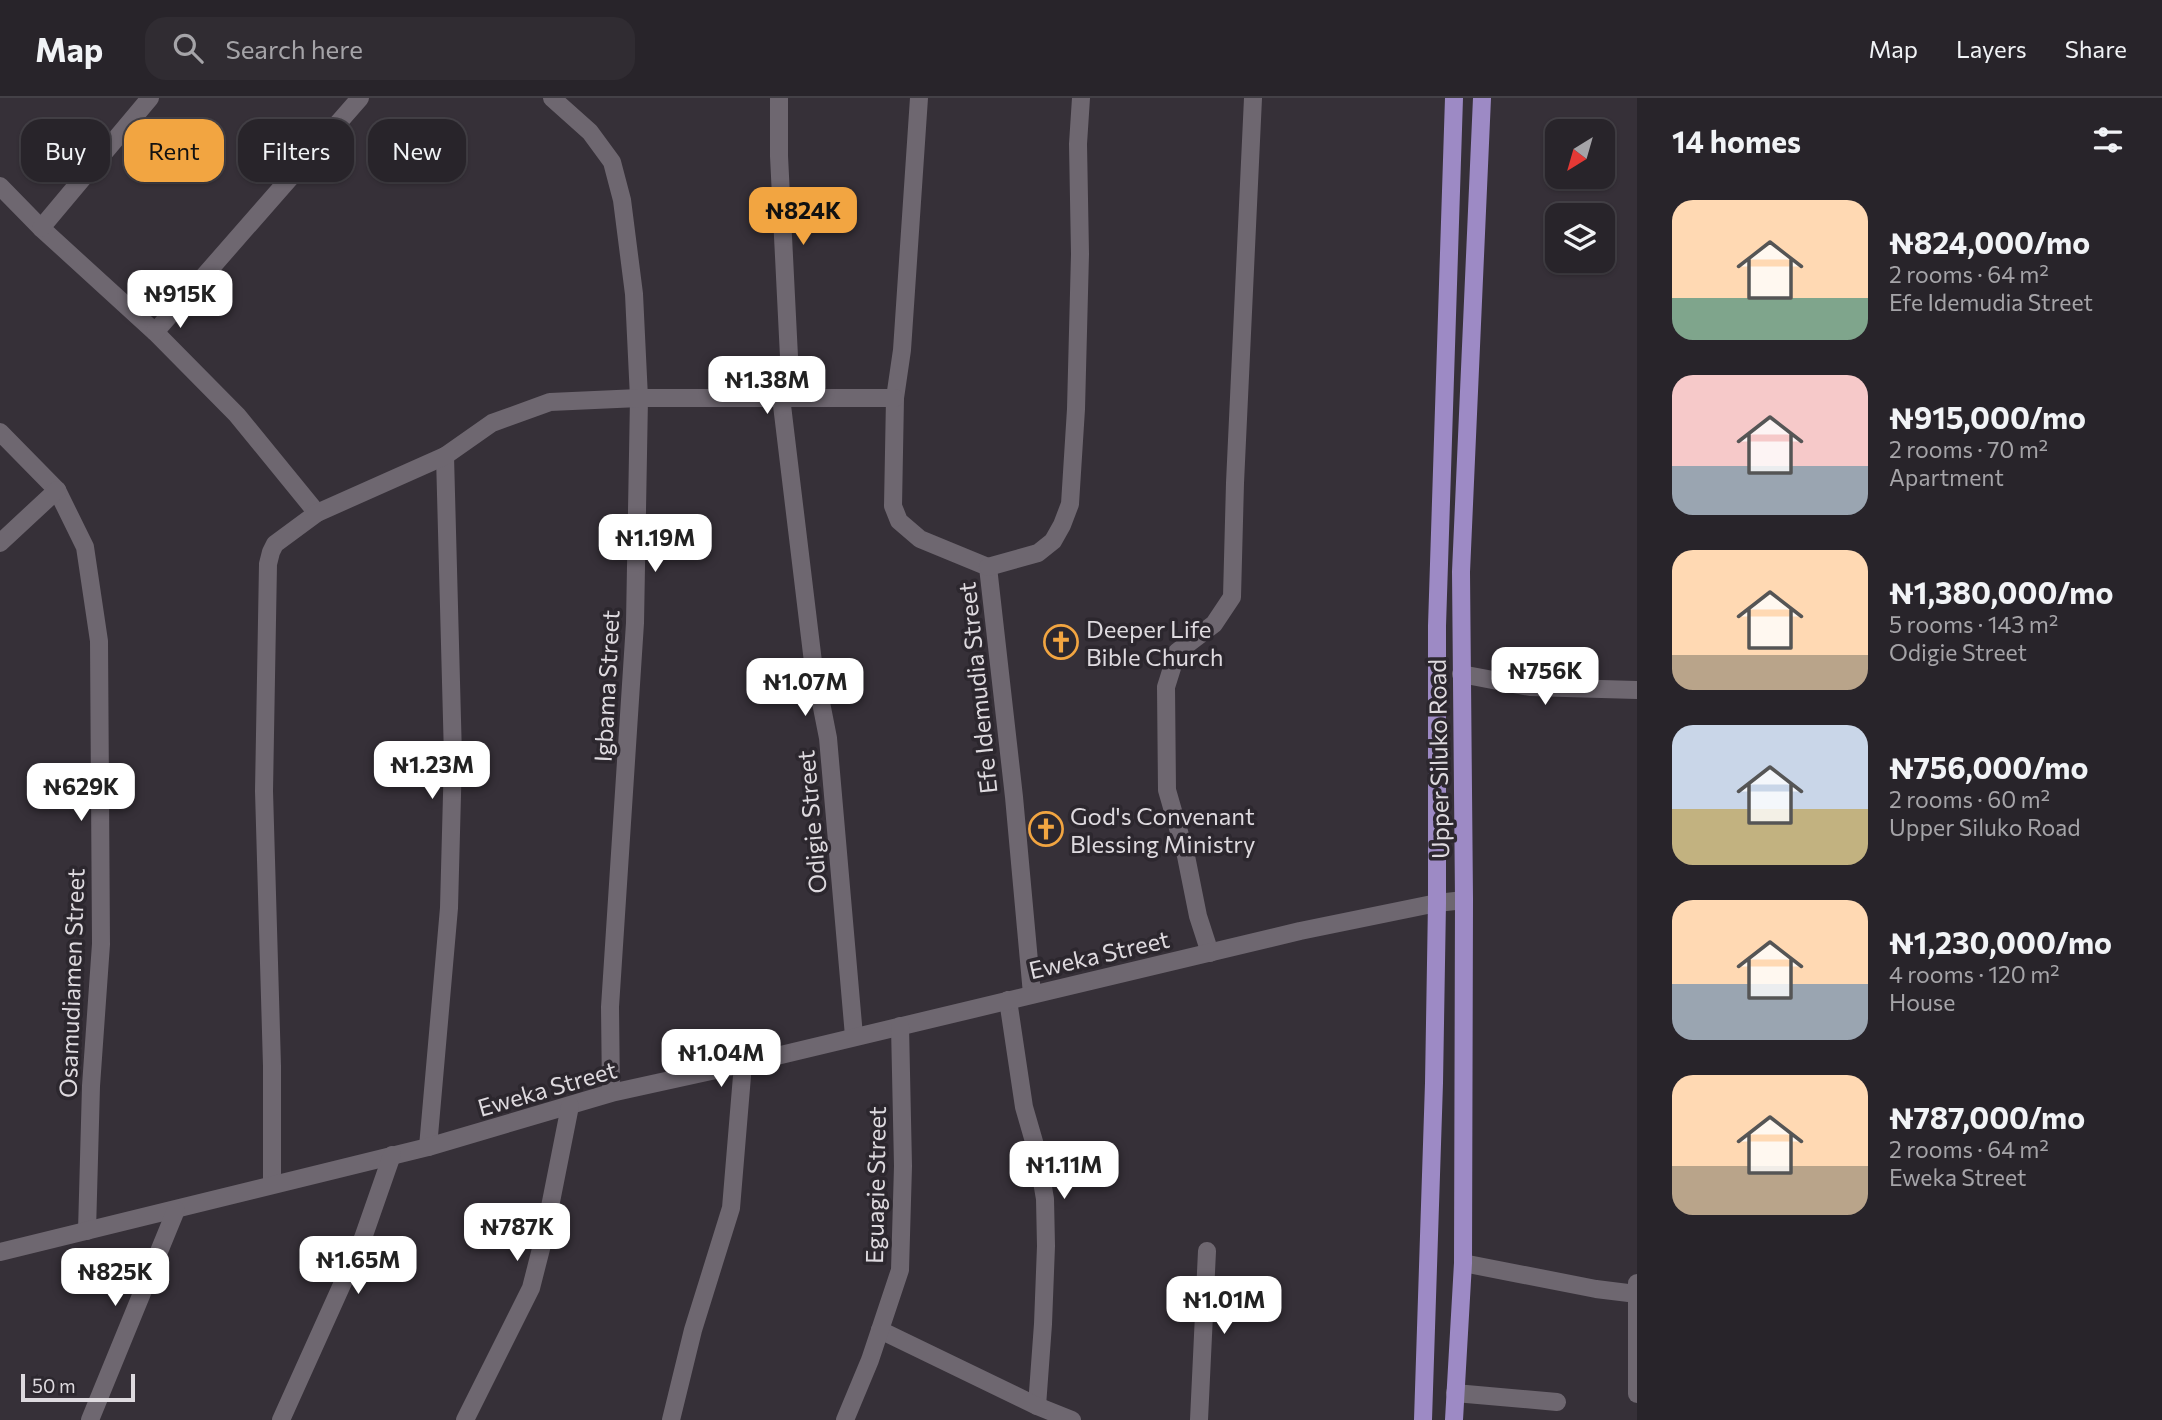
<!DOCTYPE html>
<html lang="en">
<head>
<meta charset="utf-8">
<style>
  body { margin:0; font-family:Commissioner,sans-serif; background:#302c32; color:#f1f3f6; height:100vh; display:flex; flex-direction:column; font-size:26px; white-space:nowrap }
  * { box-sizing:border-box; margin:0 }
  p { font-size:23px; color:#a5a4a8 }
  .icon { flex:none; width:38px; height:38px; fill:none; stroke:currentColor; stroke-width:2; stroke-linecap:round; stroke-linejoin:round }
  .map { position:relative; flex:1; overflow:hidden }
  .details { display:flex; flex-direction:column; background:#28242a; width:525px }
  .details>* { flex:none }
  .top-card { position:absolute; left:21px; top:21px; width:665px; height:63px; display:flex; gap:14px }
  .needle { width:46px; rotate:217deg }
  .tools { position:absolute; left:1545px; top:21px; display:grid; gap:14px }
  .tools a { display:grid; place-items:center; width:70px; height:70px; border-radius:14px; background:#28242a; box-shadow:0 2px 5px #0004,0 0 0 2px #444147; font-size:35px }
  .scale { position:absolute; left:21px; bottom:18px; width:114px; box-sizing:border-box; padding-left:7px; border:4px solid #dedadf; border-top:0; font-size:19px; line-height:24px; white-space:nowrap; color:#dedadf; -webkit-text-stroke:5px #2c272e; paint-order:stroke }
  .price { position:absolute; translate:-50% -60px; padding:0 16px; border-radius:14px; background:#fff; color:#222; font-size:23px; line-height:46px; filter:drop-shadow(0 2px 4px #0008) }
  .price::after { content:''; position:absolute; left:50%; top:42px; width:21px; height:16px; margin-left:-10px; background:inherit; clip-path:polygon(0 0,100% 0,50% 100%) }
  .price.current { background:#f2a541; color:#111 }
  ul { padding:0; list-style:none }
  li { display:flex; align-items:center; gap:21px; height:175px; padding:0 35px }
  li span { display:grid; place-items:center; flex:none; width:196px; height:140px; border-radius:21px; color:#555 }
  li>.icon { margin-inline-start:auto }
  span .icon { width:84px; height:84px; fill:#fffc; stroke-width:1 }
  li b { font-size:30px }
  h2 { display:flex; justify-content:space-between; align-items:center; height:84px; padding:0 35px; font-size:30px }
  .tag { padding:0 24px; border-radius:21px; background:#28242a; box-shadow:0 2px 5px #0004,0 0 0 2px #444147; font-size:24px; line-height:63px }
  .tag.current { background:#f2a541; color:#111 }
  header { display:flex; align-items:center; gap:42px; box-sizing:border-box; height:98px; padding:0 35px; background:#28242a; border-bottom:2px solid #444147 }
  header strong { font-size:33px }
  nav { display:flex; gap:38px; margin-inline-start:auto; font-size:24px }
  .search { width:490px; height:63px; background:#302c32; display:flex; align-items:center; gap:18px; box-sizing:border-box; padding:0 24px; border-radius:21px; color:#a5a4a8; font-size:26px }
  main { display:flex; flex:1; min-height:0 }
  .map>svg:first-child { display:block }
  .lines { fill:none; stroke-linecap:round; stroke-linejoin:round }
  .minor { stroke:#6e6770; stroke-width:18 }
  .major { stroke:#9d8ac5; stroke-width:18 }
  .labels { text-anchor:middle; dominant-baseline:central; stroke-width:7; stroke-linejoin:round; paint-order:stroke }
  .poi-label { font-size:24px; fill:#dedadf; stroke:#2c272e; text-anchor:start }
  .street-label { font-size:24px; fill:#dedadf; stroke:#2c272e }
</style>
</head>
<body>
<header>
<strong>Map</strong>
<div class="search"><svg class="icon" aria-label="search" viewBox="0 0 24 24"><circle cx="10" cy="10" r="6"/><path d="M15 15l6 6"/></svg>Search here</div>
<nav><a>Map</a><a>Layers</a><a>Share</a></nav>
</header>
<main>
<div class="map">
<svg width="1637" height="1322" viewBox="0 0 1637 1322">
  <rect width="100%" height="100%" fill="#363038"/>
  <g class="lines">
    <g class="minor">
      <polyline points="552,0 590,34 612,64 622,102 634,196 639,300 635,525 610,909 611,995"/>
      <polyline points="779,0 779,58 791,299"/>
      <polyline points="919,0 902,252 895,300 893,408 899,423 920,441 988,469 1014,699 1032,896"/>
      <polyline points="0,88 41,130 155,234 237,317 317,415"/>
      <polyline points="41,130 150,0"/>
      <polyline points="155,234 360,0"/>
      <polyline points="781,299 813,564 828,640 854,938"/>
      <polyline points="0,334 57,392 85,449 99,543 101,846 91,988 87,1133"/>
      <polyline points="0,445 57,392"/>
      <polyline points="988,469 1038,455 1053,443 1062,427 1070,406 1076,311 1080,156 1078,46 1081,0"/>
      <polyline points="1461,576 1530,589 1637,592"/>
      <polyline points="1210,855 1198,818 1186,758 1167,692 1166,589 1177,554 1214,526 1232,499 1235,385 1253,0"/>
      <polyline points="1008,902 1024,1009 1037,1054 1045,1101 1046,1148 1043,1226 1037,1308"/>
      <polyline points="428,1049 449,810 453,659 445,358"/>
      <polyline points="272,1086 272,968 264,693 268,466 271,454 275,446 317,415 445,358 492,325 550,304 639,300 895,300"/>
      <polyline points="0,1154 428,1049 611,995 743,966 1300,833 1437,805 1464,802"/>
      <polyline points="1463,1165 1596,1191 1637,1196"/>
      <polyline points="1637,1185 1637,1296"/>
      <polyline points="880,1232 1037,1308 1072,1322"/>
      <polyline points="1455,1295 1557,1304"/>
      <polyline points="90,1322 176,1112"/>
      <polyline points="281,1322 363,1140 392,1057"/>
      <polyline points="465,1322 531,1190 544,1139 570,1008"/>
      <polyline points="671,1322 693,1232 731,1110 743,966"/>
      <polyline points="845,1322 870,1262 900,1172 903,1068 900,928"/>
      <polyline points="1199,1322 1207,1153"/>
    </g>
    <g class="major">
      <polyline points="1423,1322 1434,985 1437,805 1437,528 1454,0"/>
      <polyline points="1454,1322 1463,1165 1464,802 1461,474 1482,0"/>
    </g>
  </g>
  <defs>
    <g id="church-ring" transform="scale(1.75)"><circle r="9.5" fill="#2c272e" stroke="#f2a541" stroke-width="1.5"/><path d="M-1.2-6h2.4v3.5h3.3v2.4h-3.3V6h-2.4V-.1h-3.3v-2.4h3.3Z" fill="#f2a541"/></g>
  </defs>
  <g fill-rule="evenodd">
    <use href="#church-ring" x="1061" y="544"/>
    <use href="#church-ring" x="1046" y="731"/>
  </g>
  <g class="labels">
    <g class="poi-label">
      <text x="1086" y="530">Deeper Life<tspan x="1086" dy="28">Bible Church</tspan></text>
      <text x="1070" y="717">God's Convenant<tspan x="1070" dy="28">Blessing Ministry</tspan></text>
    </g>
    <g class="street-label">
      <text transform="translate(606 588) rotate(-87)">Igbama Street</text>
      <text transform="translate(977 590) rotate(-96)">Efe Idemudia Street</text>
      <text transform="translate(1438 661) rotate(-91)">Upper Siluko Road</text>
      <text transform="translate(811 724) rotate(-95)">Odigie Street</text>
      <text transform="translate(1099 856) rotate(-13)">Eweka Street</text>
      <text transform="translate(71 885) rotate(-88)">Osamudiamen Street</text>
      <text transform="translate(547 990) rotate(-16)">Eweka Street</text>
      <text transform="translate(875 1087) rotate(-89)">Eguagie Street</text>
    </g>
  </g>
</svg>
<div class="tools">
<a><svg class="needle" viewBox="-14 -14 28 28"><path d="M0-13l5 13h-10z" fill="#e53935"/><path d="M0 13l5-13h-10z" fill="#a5a4a8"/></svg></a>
<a><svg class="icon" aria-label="layers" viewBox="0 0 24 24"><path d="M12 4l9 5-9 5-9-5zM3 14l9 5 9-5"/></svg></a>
</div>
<div class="scale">50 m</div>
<b class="price current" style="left:803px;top:149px">₦824K</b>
<b class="price" style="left:180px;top:232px">₦915K</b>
<b class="price" style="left:767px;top:318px">₦1.38M</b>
<b class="price" style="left:655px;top:476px">₦1.19M</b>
<b class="price" style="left:1545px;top:609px">₦756K</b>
<b class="price" style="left:805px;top:620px">₦1.07M</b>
<b class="price" style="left:432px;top:703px">₦1.23M</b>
<b class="price" style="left:81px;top:725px">₦629K</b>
<b class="price" style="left:721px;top:991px">₦1.04M</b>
<b class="price" style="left:1064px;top:1103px">₦1.11M</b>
<b class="price" style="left:517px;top:1165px">₦787K</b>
<b class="price" style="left:358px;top:1198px">₦1.65M</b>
<b class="price" style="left:115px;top:1210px">₦825K</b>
<b class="price" style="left:1224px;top:1238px">₦1.01M</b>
<div class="top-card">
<a class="tag">Buy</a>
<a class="tag current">Rent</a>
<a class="tag">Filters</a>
<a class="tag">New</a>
</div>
</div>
<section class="details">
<h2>14 homes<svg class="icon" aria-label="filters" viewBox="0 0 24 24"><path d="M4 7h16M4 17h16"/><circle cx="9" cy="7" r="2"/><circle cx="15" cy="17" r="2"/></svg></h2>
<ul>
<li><span style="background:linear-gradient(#ffd9b3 70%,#7fa58c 0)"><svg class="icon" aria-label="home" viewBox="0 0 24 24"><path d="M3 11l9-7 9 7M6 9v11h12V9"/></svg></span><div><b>₦824,000/mo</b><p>2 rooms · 64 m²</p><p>Efe Idemudia Street</p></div></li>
<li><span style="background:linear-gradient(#f6c9c9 65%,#9aa5b1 0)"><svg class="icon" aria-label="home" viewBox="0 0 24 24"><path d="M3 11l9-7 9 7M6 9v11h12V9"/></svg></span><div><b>₦915,000/mo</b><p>2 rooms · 70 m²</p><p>Apartment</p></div></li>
<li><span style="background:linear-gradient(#ffd9b3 75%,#b9a48a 0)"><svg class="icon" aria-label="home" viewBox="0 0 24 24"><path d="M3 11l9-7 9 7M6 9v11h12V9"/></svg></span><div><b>₦1,380,000/mo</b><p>5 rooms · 143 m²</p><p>Odigie Street</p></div></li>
<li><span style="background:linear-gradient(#c9d6e8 60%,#c2b280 0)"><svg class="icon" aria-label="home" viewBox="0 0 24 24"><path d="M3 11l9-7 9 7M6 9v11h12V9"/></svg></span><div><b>₦756,000/mo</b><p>2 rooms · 60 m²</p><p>Upper Siluko Road</p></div></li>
<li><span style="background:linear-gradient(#ffd9b3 60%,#9aa5b1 0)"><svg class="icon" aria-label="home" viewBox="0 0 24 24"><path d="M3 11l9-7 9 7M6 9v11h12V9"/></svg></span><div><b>₦1,230,000/mo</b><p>4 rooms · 120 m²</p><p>House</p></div></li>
<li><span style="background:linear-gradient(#ffd9b3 65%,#b9a48a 0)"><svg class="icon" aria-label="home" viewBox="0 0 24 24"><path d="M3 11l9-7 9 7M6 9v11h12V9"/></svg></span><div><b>₦787,000/mo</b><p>2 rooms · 64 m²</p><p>Eweka Street</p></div></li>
</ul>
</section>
</main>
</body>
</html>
